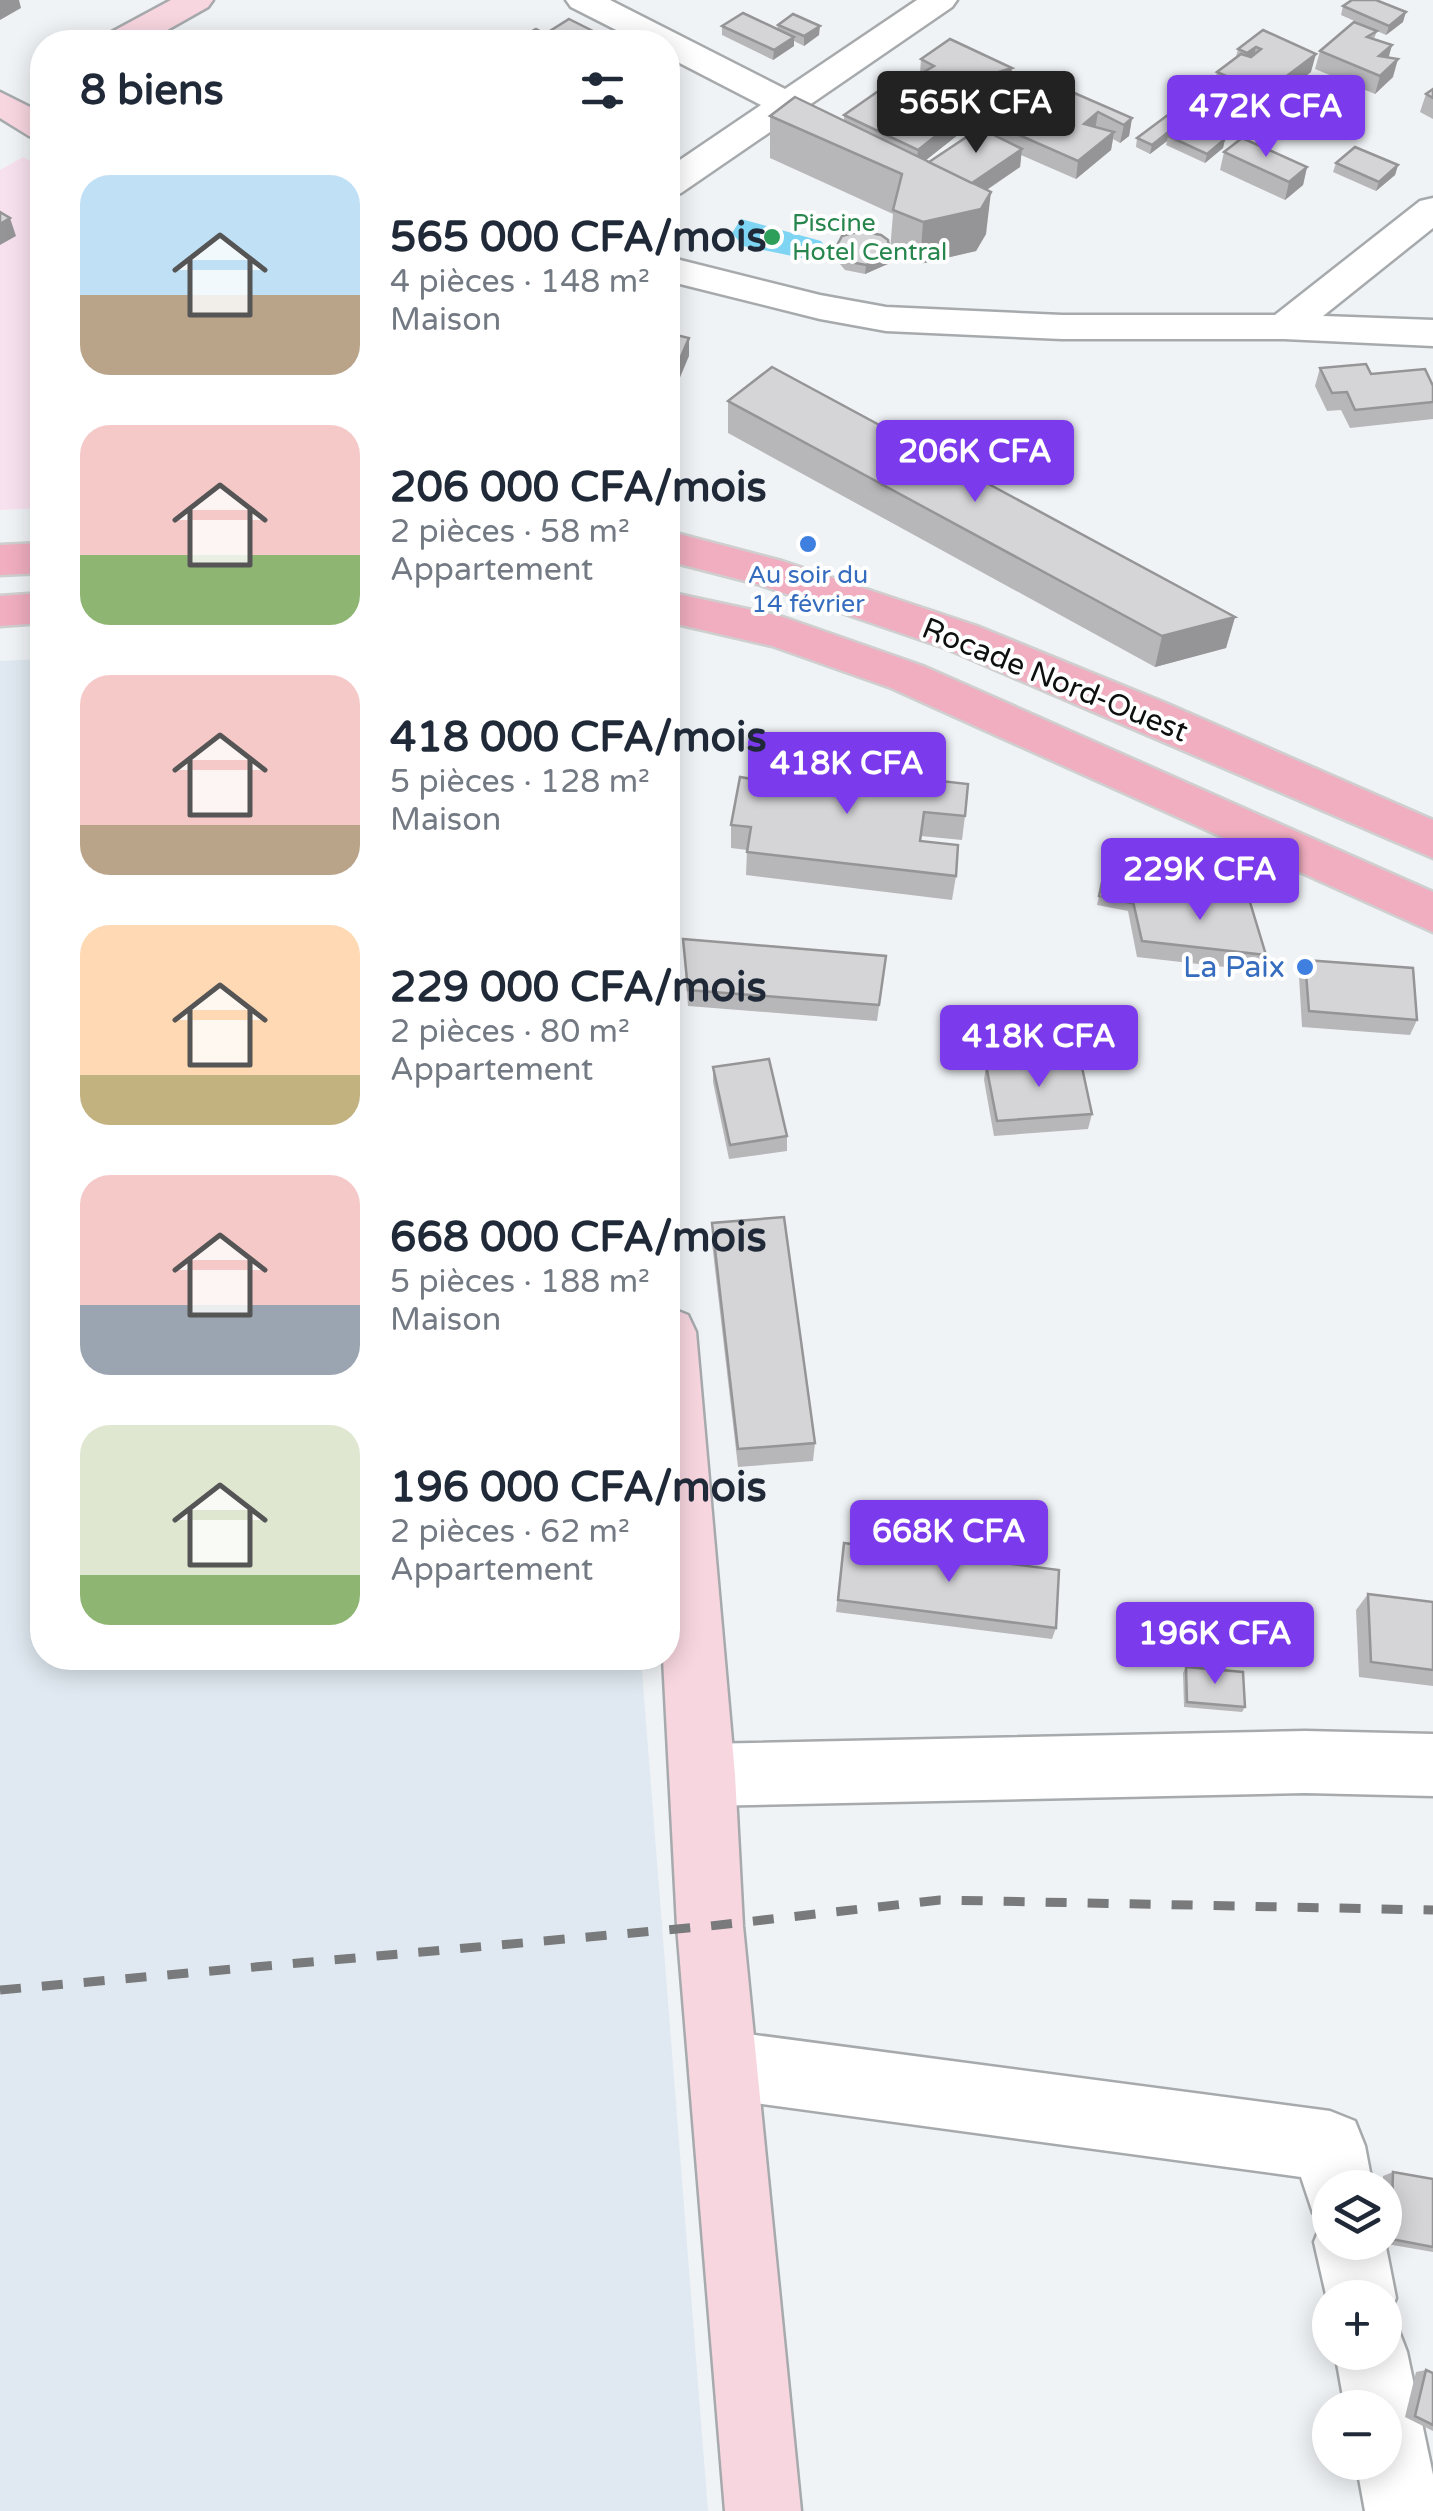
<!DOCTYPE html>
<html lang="fr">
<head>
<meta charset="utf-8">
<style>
  body { margin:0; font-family:"Varela Round",sans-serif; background:#f6f6f7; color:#1f2937; height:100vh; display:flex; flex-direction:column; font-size:38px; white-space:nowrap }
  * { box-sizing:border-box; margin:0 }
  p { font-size:32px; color:#747a83 }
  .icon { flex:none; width:55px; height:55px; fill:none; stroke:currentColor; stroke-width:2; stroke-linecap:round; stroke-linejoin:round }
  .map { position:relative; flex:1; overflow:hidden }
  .side { position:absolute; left:30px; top:30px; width:650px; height:1640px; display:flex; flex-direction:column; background:#fff; border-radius:40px; box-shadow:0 5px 25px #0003 }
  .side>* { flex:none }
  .buttons { position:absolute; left:1312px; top:2170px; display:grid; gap:20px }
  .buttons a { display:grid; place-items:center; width:90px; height:90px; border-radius:50%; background:#fff; box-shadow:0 5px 25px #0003; font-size:50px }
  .price { position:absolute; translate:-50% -85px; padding:0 22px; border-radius:10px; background:#7c3aed; color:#fff; font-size:32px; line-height:65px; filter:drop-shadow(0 2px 5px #0008) }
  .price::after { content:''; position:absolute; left:50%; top:60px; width:30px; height:22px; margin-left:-15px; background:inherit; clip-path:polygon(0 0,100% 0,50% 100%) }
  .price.on { background:#222; color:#fff }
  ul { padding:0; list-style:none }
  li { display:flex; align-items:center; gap:30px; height:250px; padding:0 50px }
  li span { display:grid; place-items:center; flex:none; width:280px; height:200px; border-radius:30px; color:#555 }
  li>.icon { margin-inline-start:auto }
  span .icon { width:120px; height:120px; fill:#fffc; stroke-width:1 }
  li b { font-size:42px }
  h2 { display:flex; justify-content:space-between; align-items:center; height:120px; padding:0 50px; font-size:42px }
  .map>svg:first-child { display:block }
  .commercial { fill:#f8e1ee }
  .built { fill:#e0e9f1 }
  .water { fill:#7ed5f3 }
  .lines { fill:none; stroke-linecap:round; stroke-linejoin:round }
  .street-casing { stroke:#a7aaac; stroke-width:5 }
  .secondary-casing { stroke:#a7aaac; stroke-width:5 }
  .primary-casing { stroke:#cfcfcf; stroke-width:5 }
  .street { fill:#fff; fill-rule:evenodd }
  .secondary { fill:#f8d6e0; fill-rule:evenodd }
  .primary { fill:#f0aec0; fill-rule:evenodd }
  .rail { stroke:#787a7b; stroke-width:9; stroke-dasharray:21 21; stroke-linecap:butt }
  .wall { fill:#b7b6b9 }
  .shaded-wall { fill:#959496 }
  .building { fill:#d5d4d7; stroke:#959496; stroke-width:2.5 }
  .leisure-dot { fill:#2e9e5b; stroke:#fff; stroke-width:4 }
  .shop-dot { fill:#3f7fe0; stroke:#fff; stroke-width:4 }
  .labels { text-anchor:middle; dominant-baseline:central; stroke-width:8; stroke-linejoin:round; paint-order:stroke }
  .far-leisure-label { font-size:25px; fill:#27864d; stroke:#fff; text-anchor:start }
  .far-shop-label { font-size:25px; fill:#366cbe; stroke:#fff }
  .street-label { font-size:30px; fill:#0e0f0f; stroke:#fff }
  .shop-label { font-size:30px; fill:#366cbe; stroke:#fff; text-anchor:end }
</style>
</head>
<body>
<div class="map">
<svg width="1433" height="2511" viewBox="0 0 1433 2511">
  <rect width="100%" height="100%" fill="#f0f3f6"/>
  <polygon class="commercial" points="23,157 42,168 42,508 0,510 0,170"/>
  <polygon class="built" points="42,659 42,1658 641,1658 708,2511 0,2511 0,661"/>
  <polygon class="water" points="741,219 821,241 829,252 826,256 812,260 743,246 732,233"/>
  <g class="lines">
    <g class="street-casing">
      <g id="street">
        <polygon points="566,0 610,0 785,89 917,0 957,0 952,7 681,193 668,196 668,168 761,105 668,57 668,42 640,42 571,7"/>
        <polygon points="1433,198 1433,228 1323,316 1433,320 1433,346 1284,339 1062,339 886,331 820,319 668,281 668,257 820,295 886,307 1062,315 1275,315 1420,201"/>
        <polygon points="1305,1731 1433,1734 1433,1796 1305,1793 703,1806 681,1797 671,1775 681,1753 703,1744"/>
        <polygon points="725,2031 1330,2111 1355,2121 1365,2146 1373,2188 1330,2188 1330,2242 1385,2242 1396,2298 1386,2322 1397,2326 1407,2352 1433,2475 1433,2511 1365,2511 1356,2462 1385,2462 1385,2408 1345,2408 1335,2352 1385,2352 1385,2298 1330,2298 1330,2312 1314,2242 1324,2217 1313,2213 1301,2177 725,2099 701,2089 691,2065 701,2041"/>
      </g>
    </g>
    <g class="secondary-casing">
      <g id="secondary">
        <polygon points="171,0 213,0 208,7 146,42 103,42 108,34"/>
        <polygon points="0,92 42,113 42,139 29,136 0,118"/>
        <polygon points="668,1307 688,1315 696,1332 735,1775 743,1926 801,2511 725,2511 677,1926 663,1658 668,1658"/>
      </g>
    </g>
    <g class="primary-casing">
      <g id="primary">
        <polygon points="668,531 782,561 977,626 1168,704 1433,820 1433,858 945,648 757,584 668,561"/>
        <polygon points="42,543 42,573 0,575 0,545"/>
        <polygon points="668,592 780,616 923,666 1433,892 1433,932 891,688 772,646 668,622"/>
        <polygon points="42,593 42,623 0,626 0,596"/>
      </g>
    </g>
    <use href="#street" class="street"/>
    <use href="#secondary" class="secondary"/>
    <use href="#primary" class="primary"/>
    <polyline class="rail" points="0,1990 710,1926 940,1900 1433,1910"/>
  </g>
  <g class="wall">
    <polygon points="1343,6 1403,22 1386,35 1341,15"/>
    <polygon points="778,25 819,35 804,46 794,41 794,46 773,60 722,35 722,26 777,29"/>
    <polygon points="1263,30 1311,72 1260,111 1213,90 1217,72 1236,57 1238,49"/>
    <polygon points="1377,31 1374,39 1392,45 1388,58 1393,77 1375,94 1315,69 1320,51"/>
    <polygon points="921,59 1010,86 997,90 966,113 964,130 926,160 929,162 1000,138 1001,127 1056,85 1132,118 1129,136 1120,143 1113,139 1111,150 1076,179 1021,155 1020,167 987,190 986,234 976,251 920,264 890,252 890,263 865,274 845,270 835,258 835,249 890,251 893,214 770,158 770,116 844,120 844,115 909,108 918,102 908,98 910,80 920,74"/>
    <polygon points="1433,89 1433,119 1420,112 1426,94"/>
    <polygon points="1212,106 1210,115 1196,126 1225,139 1223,148 1205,163 1166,145 1167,141 1150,154 1136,147 1137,138"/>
    <polygon points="1224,152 1307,167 1303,185 1285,200 1220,170"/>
    <polygon points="1336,163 1398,165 1395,175 1376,191 1333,172"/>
    <polygon points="1320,368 1371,374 1433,386 1433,419 1350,428 1341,410 1327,411 1315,386"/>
    <polygon points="728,401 1235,617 1226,648 1155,667 728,433"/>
    <polygon points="740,777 965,816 962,840 921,836 920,841 956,876 952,900 746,875 747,850 731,848 731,825"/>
    <polygon points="1110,846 1139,897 1266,955 1260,971 1137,957 1128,911 1097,905"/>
    <polygon points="683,939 886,956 877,1021 688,1006"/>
    <polygon points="1305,960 1417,1020 1410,1035 1302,1027 1299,976"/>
    <polygon points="986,1065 1092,1114 1088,1129 994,1136 984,1080"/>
    <polygon points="713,1067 787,1136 787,1151 729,1159 713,1082"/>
    <polygon points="712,1223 815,1443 813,1461 738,1467 712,1243"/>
    <polygon points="844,1543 1056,1628 1052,1639 836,1612"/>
    <polygon points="1368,1594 1433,1602 1433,1686 1359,1677 1356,1610"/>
    <polygon points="1186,1667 1245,1707 1242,1712 1184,1707 1183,1673"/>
    <polygon points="1393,2172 1433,2179 1433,2252 1381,2243 1385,2242 1385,2188 1383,2188 1383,2176"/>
    <polygon points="1426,2370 1433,2373 1433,2431 1405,2417 1416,2372"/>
  </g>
  <g class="shaded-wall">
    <polygon points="0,0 19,0 21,8 0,20"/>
    <polygon points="1406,12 1403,22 1386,35 1389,26"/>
    <polygon points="820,26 819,35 804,46 804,36"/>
    <polygon points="794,37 794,46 773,60 774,50"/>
    <polygon points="1392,45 1387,63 1374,74 1379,56"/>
    <polygon points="1256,47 1252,65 1243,71 1247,53"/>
    <polygon points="1316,54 1311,72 1260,111 1264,93"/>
    <polygon points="1398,59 1393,77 1375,94 1380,76"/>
    <polygon points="1012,68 1010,86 997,90 966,113 964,130 916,168 918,150 956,120 958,102 999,72"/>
    <polygon points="675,86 675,104 668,109 668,90"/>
    <polygon points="1212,106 1210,115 1191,130 1192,121"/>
    <polygon points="1098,112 1095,130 1084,124"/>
    <polygon points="1132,118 1129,136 1120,143 1124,125"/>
    <polygon points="1182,121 1180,131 1168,136 1167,141 1150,154 1152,145"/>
    <polygon points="1114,132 1111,150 1076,179 1078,161"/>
    <polygon points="1225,139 1223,148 1205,163 1207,154"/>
    <polygon points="1022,149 1020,167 967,203 969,185"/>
    <polygon points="1398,165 1395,175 1376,191 1379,182"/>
    <polygon points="1307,167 1303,185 1285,200 1289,182"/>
    <polygon points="991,192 986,234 976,251 920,264 923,222"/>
    <polygon points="10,218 16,236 0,245 0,224"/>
    <polygon points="890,253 890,263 865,274 866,265"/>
    <polygon points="689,338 689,356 668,406 668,387"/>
    <polygon points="1235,617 1226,648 1155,667 1162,636"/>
  </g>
  <g class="building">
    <polygon points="1352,0 1376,0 1406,12 1389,26 1343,6"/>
    <polygon points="743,13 794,37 774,50 722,26"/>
    <polygon points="793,14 820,26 804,36 778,25"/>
    <polygon points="569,19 615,42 512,42 536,29 545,34"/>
    <polygon points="1354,22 1377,31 1367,37 1392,45 1379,56 1398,59 1380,76 1320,51"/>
    <polygon points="1263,30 1316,54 1264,93 1217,72 1241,54 1251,57 1261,49 1256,47 1247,53 1238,49"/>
    <polygon points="950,39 1012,68 999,72 958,102 910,80 934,66 921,59"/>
    <polygon points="1056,85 1132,118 1124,125 1098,112 1084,124 1114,132 1078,161 1001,127"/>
    <polygon points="1433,89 1433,98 1426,94"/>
    <polygon points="877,92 909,108 928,95 966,112 918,150 844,115"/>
    <polygon points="795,97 991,192 981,209 923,222 893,210 902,174 770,116"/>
    <polygon points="1192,97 1212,106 1192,121 1182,121 1152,145 1137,138"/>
    <polygon points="1187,122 1225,139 1207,154 1168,136"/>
    <polygon points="980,128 1022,149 972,183 929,162"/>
    <polygon points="1242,138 1307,167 1289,182 1224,152"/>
    <polygon points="1355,147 1398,165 1379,182 1336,163"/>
    <polygon points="0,212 10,218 0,224"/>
    <polygon points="860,231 881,235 888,240 890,253 866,265 845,261 835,249 842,236"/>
    <polygon points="668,333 689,338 668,387"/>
    <polygon points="1366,364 1371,374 1425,369 1433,386 1433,402 1355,410 1347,392 1332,393 1320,368"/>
    <polygon points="772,367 1235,617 1162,636 728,401"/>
    <polygon points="761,761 968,784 965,816 924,812 920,841 958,845 956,876 747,852 751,827 731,825 740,777 758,780"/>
    <polygon points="1110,846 1148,854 1139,897 1132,897 1131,903 1099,896"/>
    <polygon points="1132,897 1249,899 1266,955 1142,941"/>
    <polygon points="683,939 886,956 879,1005 688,990"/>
    <polygon points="1305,960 1413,968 1417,1020 1309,1011"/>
    <polygon points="1080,1058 1092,1114 997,1121 986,1065"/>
    <polygon points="769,1059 787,1136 730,1145 713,1067"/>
    <polygon points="784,1217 815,1443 738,1449 712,1223"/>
    <polygon points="844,1543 1059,1570 1056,1628 838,1600"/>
    <polygon points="1368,1594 1433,1602 1433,1670 1371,1662"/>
    <polygon points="1186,1667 1243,1672 1245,1707 1187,1702"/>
    <polygon points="1393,2172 1433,2179 1433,2247 1391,2239"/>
    <polygon points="1426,2370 1433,2373 1433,2425 1415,2416"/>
  </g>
  <circle class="leisure-dot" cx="772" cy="237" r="10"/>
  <g class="shop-dot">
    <circle cx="808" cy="544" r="10"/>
    <circle cx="1305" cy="967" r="10"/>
  </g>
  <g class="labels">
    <g class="far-leisure-label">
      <text x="792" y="223">Piscine<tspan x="792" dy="29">Hotel Central</tspan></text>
    </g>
    <g class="far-shop-label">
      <text x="808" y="575">Au soir du<tspan x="808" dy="29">14 février</tspan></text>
    </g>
    <g class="street-label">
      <text transform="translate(1055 680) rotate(22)">Rocade Nord-Ouest</text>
    </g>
    <g class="shop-label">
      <text x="1285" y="967">La Paix</text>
    </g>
  </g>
</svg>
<div class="buttons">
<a><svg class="icon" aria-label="layers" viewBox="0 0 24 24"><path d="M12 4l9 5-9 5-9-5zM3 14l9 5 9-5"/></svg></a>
<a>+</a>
<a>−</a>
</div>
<b class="price on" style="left:976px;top:156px">565K CFA</b>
<b class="price" style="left:1266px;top:160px">472K CFA</b>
<b class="price" style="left:975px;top:505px">206K CFA</b>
<b class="price" style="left:847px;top:817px">418K CFA</b>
<b class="price" style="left:1200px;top:923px">229K CFA</b>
<b class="price" style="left:1039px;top:1090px">418K CFA</b>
<b class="price" style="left:949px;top:1585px">668K CFA</b>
<b class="price" style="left:1215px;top:1687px">196K CFA</b>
<section class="side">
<h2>8 biens<svg class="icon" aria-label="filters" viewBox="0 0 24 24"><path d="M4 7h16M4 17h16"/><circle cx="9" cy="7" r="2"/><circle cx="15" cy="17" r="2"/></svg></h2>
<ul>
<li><span style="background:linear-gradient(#bfe0f5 60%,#b9a48a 0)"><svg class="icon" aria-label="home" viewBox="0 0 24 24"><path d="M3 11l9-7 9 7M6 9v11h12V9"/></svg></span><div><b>565 000 CFA/mois</b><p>4 pièces · 148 m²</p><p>Maison</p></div></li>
<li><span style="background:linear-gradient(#f6c9c9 65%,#8fb573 0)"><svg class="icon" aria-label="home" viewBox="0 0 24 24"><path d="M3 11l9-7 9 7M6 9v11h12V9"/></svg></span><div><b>206 000 CFA/mois</b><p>2 pièces · 58 m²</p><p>Appartement</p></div></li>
<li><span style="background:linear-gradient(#f6c9c9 75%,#b9a48a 0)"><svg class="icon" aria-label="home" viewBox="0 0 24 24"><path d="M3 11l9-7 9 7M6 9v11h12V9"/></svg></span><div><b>418 000 CFA/mois</b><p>5 pièces · 128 m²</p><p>Maison</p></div></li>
<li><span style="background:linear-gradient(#ffd9b3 75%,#c2b280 0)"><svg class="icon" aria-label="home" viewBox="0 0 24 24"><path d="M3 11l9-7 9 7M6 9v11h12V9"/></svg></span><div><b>229 000 CFA/mois</b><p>2 pièces · 80 m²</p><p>Appartement</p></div></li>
<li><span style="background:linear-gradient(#f6c9c9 65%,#9aa5b1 0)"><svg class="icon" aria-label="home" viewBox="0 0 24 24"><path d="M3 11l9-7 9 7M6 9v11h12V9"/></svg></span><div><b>668 000 CFA/mois</b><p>5 pièces · 188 m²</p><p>Maison</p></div></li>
<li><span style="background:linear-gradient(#dfe7d0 75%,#8fb573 0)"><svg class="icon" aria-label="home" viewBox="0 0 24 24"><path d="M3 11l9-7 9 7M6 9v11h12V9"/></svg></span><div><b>196 000 CFA/mois</b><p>2 pièces · 62 m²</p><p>Appartement</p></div></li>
</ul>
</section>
</div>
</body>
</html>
